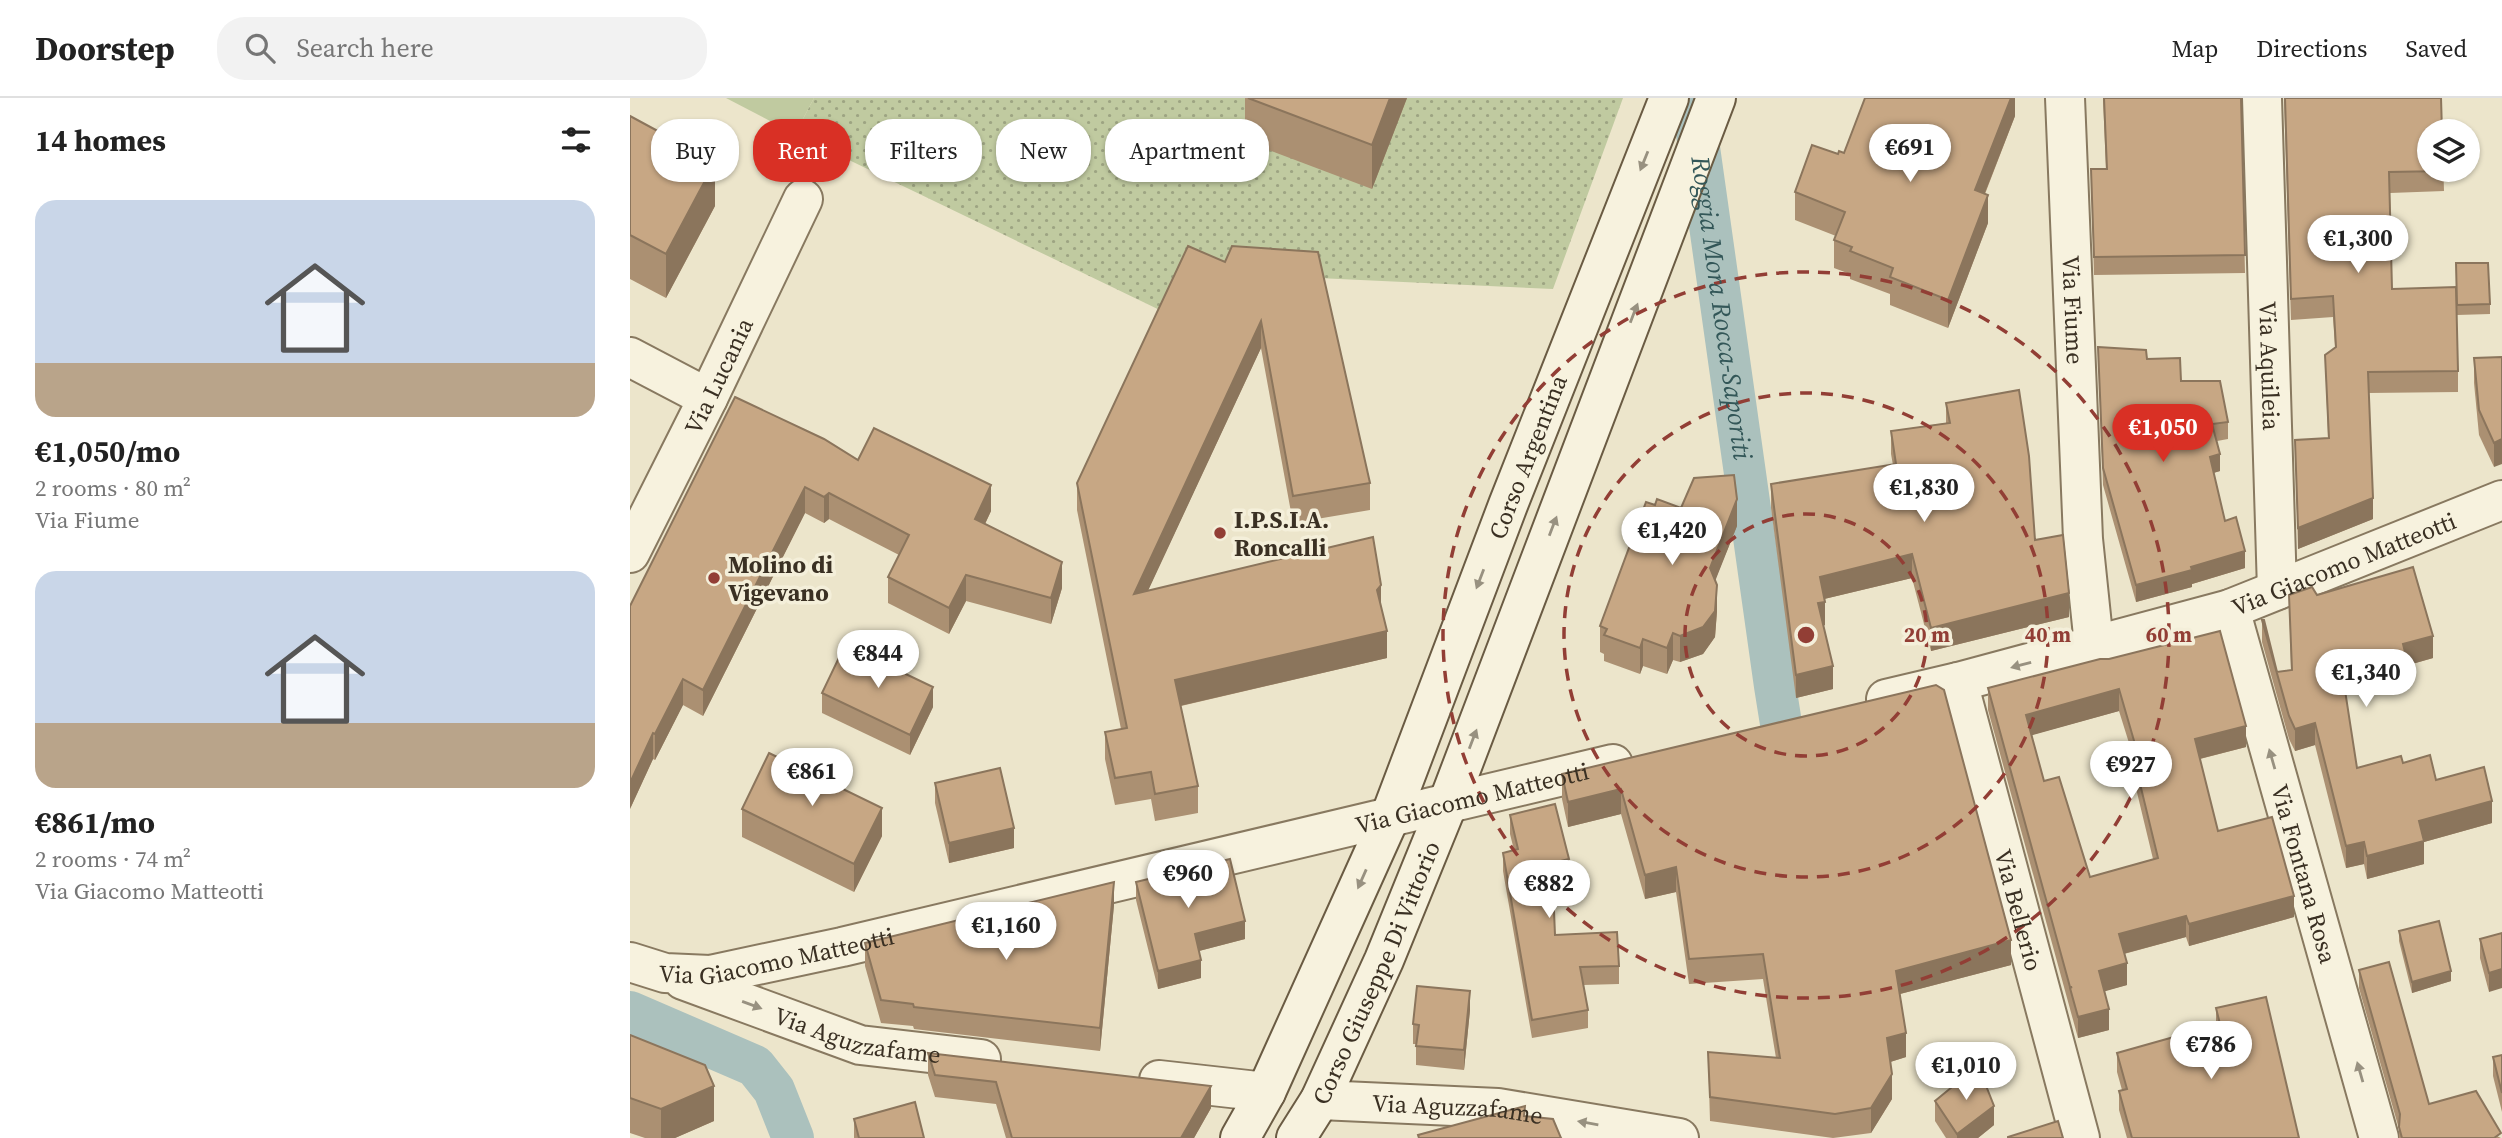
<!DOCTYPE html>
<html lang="en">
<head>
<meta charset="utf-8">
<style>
  body { margin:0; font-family:"Source Serif 4",serif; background:#f2f2f2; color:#222; height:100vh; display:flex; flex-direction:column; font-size:26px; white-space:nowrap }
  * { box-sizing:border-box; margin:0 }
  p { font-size:23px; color:#767676 }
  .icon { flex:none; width:38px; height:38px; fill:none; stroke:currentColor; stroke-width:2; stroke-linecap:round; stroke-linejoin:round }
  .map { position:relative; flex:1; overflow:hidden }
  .side { display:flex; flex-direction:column; background:#fff; width:630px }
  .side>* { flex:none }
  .guide { position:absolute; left:21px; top:21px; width:665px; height:63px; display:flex; gap:14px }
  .controls { position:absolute; left:1787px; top:21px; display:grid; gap:14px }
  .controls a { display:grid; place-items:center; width:63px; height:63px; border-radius:50%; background:#fff; box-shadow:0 2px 5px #0004; font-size:35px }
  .price { position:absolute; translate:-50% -60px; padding:0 16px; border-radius:24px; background:#fff; color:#222; font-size:23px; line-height:46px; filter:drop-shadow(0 2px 4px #0008) }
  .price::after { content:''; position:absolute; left:50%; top:42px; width:21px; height:16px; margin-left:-10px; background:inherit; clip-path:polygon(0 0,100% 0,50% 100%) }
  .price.active { background:#d93025; color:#fff }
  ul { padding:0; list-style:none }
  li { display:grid; align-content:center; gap:14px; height:371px; padding:0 35px }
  li span { display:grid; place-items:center; height:217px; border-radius:21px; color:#555 }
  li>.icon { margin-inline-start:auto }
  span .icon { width:126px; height:126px; fill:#fffc; stroke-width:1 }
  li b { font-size:30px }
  h2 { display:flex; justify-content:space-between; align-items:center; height:84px; padding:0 35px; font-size:30px }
  .pill { padding:0 24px; border-radius:28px; background:#fff; box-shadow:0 2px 5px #0004; font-size:24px; line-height:63px }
  .pill.active { background:#d93025; color:#fff }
  header { display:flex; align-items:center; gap:42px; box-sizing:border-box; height:98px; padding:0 35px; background:#fff; border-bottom:2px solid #e0e0e0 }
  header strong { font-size:33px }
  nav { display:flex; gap:38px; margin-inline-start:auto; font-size:24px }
  .search { width:490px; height:63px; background:#f2f2f2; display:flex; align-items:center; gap:18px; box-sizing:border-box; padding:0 24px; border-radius:28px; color:#767676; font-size:26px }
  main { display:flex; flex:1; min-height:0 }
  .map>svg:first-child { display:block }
  .grass { fill:#c0caa0 }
  .garden { fill:url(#garden-dots) }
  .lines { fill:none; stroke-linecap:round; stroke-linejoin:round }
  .canal { stroke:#abc1bd; stroke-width:42 }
  .minor-casing { stroke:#887960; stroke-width:42 }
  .secondary-casing { stroke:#6a5b43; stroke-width:42 }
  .minor { stroke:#f7f2de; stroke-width:38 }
  .secondary { stroke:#f7f2de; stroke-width:38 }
  .wall { fill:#ab9072; fill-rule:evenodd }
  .shaded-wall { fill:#8b755c }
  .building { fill:#c7a784; stroke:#8b755c; stroke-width:2; fill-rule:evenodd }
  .oneway { fill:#989180 }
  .ring { fill:none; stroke:#923e35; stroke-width:3.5; stroke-dasharray:12 9 }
  .poi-dot { fill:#923e35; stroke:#f4efda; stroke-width:2.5 }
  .labels { text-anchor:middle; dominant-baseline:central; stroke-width:7; stroke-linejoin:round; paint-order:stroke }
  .street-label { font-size:24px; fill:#3a3023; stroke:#f4efda }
  .poi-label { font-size:24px; font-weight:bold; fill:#3a3023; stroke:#f4efda; text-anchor:start }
  .water-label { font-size:26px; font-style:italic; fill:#335758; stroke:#f4efda }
  .centre { fill:#923e35; stroke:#f4efda; stroke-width:3.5 }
  .ring-label { font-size:21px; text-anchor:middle; font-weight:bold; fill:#923e35; stroke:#f4efda; stroke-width:7; stroke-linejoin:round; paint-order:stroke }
</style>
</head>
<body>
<header>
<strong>Doorstep</strong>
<div class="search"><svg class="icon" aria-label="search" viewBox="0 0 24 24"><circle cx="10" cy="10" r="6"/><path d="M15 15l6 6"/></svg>Search here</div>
<nav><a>Map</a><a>Directions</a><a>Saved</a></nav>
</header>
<main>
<section class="side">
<h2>14 homes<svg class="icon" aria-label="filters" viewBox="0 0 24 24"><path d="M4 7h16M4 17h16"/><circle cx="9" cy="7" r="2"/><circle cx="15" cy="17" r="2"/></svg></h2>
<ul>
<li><span style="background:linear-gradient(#c9d6e8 75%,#b9a48a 0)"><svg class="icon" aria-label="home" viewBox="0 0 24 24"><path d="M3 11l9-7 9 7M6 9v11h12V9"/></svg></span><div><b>€1,050/mo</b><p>2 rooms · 80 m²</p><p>Via Fiume</p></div></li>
<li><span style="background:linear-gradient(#c9d6e8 70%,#b9a48a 0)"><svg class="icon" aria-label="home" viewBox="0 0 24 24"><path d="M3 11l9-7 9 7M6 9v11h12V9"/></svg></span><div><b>€861/mo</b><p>2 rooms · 74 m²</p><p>Via Giacomo Matteotti</p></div></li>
</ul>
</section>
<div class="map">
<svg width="1872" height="1040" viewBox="0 0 1872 1040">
  <defs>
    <pattern id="garden-dots" width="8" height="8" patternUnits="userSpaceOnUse" patternTransform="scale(1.75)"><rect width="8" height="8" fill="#c0caa0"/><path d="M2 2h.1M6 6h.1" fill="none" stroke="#9da482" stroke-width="1.8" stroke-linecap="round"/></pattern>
  </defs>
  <rect width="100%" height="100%" fill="#ece5cb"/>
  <polygon class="grass" points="96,0 184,0 165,36"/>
  <polygon class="garden" points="184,0 993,0 923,191 688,180 538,216 165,36"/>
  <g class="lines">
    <g class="canal">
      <path id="s1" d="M 1062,0 L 1145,588 L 1160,682"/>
      <polyline points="0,914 125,968 144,992 163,1040"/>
    </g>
    <g class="minor-casing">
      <g id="minor">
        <path id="s2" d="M 1435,0 L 1453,441 L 1464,547"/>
        <path id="s3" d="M 1632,0 L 1647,492"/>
        <polyline points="0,259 78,300"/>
        <path id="s4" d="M 0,455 L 78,300 L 173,101"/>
        <path id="s5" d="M 1600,511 L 1749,1040"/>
        <path id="s6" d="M 1328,584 L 1450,1040"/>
        <path id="s7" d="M 1256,601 L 1328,584 L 1600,511 L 1872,402"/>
        <path id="s8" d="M 0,864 L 35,875 L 80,877 L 212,849 L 983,666"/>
        <path id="s9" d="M 53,882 L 230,947 L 351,961"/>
        <polyline points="529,982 636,994"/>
        <path id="s10" d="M 690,1002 L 868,1010 L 1049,1040"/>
      </g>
    </g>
    <g class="secondary-casing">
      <g id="secondary">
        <path id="s11" d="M 610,1040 L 636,994 L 760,719 L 878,407 L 1039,0"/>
        <path id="s12" d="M 666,1040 L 690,1002 L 754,862 L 818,705 L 1086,0"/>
      </g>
    </g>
    <use href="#minor" class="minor"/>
    <use href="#secondary" class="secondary"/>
  </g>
  <g class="wall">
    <polygon points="615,0 777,0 742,91 615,43"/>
    <polygon points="1385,0 1385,18 1355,96 1358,125 1318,230 1260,207 1260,196 1220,181 1220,176 1204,170 1204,142 1206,138 1165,122 1165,94 1208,56 1214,55"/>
    <polygon points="1473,0 1611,0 1615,175 1464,177 1461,71 1476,71"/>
    <polygon points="1654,0 1811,0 1814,93 1760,95 1762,191 1828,273 1828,294 1738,295 1743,421 1668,451 1665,342 1698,340 1695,257 1705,249 1703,219 1661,222"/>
    <polygon points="0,18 85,108 36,200 0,181"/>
    <polygon points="595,164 740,385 740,412 663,425 631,250 518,492 751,507 757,560 551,608 568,688 568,715 525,723 521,701 485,707 475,661 475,634 491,631 447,412 447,385"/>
    <polygon points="1826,165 1860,206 1860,216 1827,217"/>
    <polygon points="1468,249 1517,261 1551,283 1598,324 1598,341 1587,343 1590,373 1583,375 1595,423 1615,470 1562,486 1562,489 1506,504 1473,387"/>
    <polygon points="1872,259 1864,369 1849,337 1844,285 1844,260"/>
    <polygon points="105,299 228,362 361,413 355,426 432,490 421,526 336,503 319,536 258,505 258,479 269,457 199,421 194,425 175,415 73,618 53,607 25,662 23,661 0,711"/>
    <polygon points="1316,305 1405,442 1439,519 1301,553 1282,480 1194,501 1195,527 1193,528 1203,591 1166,600 1141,410 1141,386 1263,367 1261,356 1261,333 1316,325"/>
    <polygon points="1025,407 1051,410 1107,428 1085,482 1087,513 1085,539 1073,556 1050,564 1043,562 1037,576 1013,568 1010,576 974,563 974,556 970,554 970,528"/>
    <polygon points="1659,497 1687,497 1803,560 1775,568 1775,576 1715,594 1727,670 1773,665 1806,682 1862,725 1794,744 1794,766 1737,781 1734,766 1716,770 1685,647 1665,653 1659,641 1632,544 1632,522 1647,574 1661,572"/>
    <path d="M 1470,561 L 1616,649 L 1570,661 L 1588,733 L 1664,819 L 1559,848 L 1556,839 L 1494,856 L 1497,887 L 1474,893 L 1479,932 L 1448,940 L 1358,612 L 1358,590 ZM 1489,613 L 1504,661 L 1504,682 L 1523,761 L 1460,779 L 1414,683 L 1401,637 Z"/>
    <polygon points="1306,587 1381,867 1270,896 1276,959 1260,964 1262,1001 1241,1035 1203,1040 1080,1023 1078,954 1146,960 1133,881 1059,886 1046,794 1015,801 991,716 938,729 932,701 932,676"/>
    <polygon points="192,595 303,609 280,657 192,615"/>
    <polygon points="305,685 384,750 319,765 305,705"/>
    <polygon points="112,711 252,738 224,794 112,739"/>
    <polygon points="880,717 939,779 923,783 925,837 989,868 989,886 953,887 958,912 958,930 902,940 873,773 873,755 884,752 880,736"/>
    <polygon points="506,784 615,841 569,853 571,880 528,891 506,802"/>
    <polygon points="484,807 470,953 284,931 283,928 251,925 235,868 235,845"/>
    <polygon points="1769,833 1821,883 1782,895 1769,843"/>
    <polygon points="1872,835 1859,894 1850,860 1850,841"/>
    <polygon points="1729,872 1799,1006 1871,1040 1769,1040 1769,1031 1729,890"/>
    <polygon points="1586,910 1669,1040 1497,1040 1489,1012 1489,993 1492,992 1487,974 1487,955 1586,927"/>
    <polygon points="840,912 834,972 786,967 786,946 783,946 783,926"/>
    <polygon points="0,937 84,1023 45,1040 15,1040 0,1035"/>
    <polygon points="298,955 581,1010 564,1040 376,1040 366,1006 305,999 298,977"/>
    <polygon points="1872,957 1872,1014 1863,978 1863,959"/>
    <polygon points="1305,1003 1364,1027 1348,1040 1316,1040 1305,1023"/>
    <polygon points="224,1021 294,1040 224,1040"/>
  </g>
  <g class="shaded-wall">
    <polygon points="760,0 777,0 742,91 742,47"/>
    <polygon points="1381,0 1385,0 1385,18 1345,120 1345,92"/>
    <polygon points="85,64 85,108 36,200 36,156"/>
    <polygon points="1358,97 1358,125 1318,230 1318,202"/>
    <polygon points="631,223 631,250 504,523 504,496"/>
    <polygon points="1872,341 1872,366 1864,369 1864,345"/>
    <polygon points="1590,356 1590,373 1580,376 1580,359"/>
    <polygon points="361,387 361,413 345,447 345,421"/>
    <polygon points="175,389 175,415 73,618 73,592"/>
    <polygon points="199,395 199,421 194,425 194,399"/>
    <polygon points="1743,400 1743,421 1668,451 1668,430"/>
    <polygon points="1107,401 1107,428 1080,496 1080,470"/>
    <polygon points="1615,453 1615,470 1562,486 1562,489 1506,504 1506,487 1561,469"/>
    <polygon points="1282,456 1282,480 1190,502 1190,479"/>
    <polygon points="432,464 432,490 421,526 421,500"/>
    <polygon points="336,477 336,503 319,536 319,510"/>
    <polygon points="751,487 751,515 747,492"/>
    <polygon points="1087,487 1087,513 1085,539 1073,556 1050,564 1050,538"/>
    <polygon points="1439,495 1439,519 1301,553 1301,530"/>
    <polygon points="1195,504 1195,527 1188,529 1188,505"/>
    <polygon points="757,533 757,560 545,609 545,582"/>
    <polygon points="1043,535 1043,562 1037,576 1037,550"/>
    <polygon points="1803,538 1803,560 1775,568 1775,576 1712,595 1712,573 1773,546"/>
    <polygon points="1013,541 1013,568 1010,576 1010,550"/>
    <polygon points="1203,568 1203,591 1166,600 1166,577"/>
    <polygon points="53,581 53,607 25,662 25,636"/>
    <polygon points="303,589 303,609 280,657 280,637"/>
    <polygon points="1489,591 1489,613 1396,639 1396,617"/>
    <polygon points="1685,625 1685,647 1665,653 1665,631"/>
    <polygon points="1616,628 1616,649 1565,662 1565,641"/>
    <polygon points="23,635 23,661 0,711 0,685"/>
    <polygon points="991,691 991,716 938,729 938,704"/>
    <polygon points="1862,703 1862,725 1794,744 1794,766 1737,781 1737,758 1789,723"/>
    <polygon points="252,710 252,738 224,794 224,766"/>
    <polygon points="384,730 384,750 319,765 319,745"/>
    <polygon points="1734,744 1734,766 1716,770 1716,748"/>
    <polygon points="939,761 939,779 922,783 922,765"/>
    <polygon points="1046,769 1046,794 1015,801 1015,777"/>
    <polygon points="484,784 484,807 470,953 470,930"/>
    <polygon points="1664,798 1664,819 1559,848 1559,826"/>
    <polygon points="1556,818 1556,839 1489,857 1489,836"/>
    <polygon points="615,823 615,841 565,854 565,836"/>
    <polygon points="1381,842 1381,867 1266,897 1266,873"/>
    <polygon points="571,862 571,880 528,891 528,873"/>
    <polygon points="1497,865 1497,887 1469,895 1469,873"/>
    <polygon points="1872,871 1872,890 1859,894 1859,875"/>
    <polygon points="1821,873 1821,883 1782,895 1782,884"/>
    <polygon points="840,893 840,912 834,972 834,952"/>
    <polygon points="1479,911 1479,932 1448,940 1448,919"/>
    <polygon points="1276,935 1276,959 1257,965 1257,940"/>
    <polygon points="1262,976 1262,1001 1241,1035 1241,1010"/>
    <polygon points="84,988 84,1023 45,1040 31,1040 31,1011"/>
    <polygon points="581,988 581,1010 564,1040 551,1040"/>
    <polygon points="1364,1008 1364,1027 1348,1040 1327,1040 1327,1036"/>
  </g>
  <g class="building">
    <polygon points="618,0 760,0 742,47"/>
    <polygon points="1235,0 1381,0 1345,92 1358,97 1318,202 1260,179 1263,170 1220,153 1222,149 1204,142 1215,114 1165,94 1182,47 1208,56 1209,53 1214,55"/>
    <polygon points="1474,0 1611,0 1615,157 1464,159 1461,71 1477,71"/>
    <polygon points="1655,0 1811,0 1812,33 1799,33 1799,72 1814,73 1759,74 1762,191 1826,189 1828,273 1738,274 1743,400 1668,430 1665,342 1699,340 1695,257 1706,249 1703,198 1661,201"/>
    <polygon points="0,18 85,64 36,156 0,137"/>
    <polygon points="558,148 595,164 602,148 688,154 740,385 663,398 631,223 504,496 743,439 751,487 747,492 757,533 545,582 568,688 525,696 521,674 485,680 475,634 497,630 447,385"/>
    <polygon points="1826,165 1858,165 1860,206 1827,207"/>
    <polygon points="1468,249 1516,252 1517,261 1550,260 1551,283 1590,283 1598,324 1582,326 1590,356 1580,359 1595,423 1606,419 1615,453 1561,469 1562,472 1506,487 1473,370"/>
    <polygon points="1872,259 1872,341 1864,345 1849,312 1844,260"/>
    <polygon points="1389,292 1399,358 1405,442 1433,437 1439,495 1301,530 1282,456 1190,479 1195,504 1188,505 1203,568 1166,577 1141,386 1266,366 1261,333 1320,325 1316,305"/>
    <polygon points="105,299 194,341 228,362 244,330 361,387 345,421 432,464 421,500 336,477 319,510 258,479 279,437 199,395 194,399 175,389 73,592 53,581 25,636 23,635 0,685 0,508"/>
    <polygon points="1104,377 1107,401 1080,470 1087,487 1085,513 1073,529 1050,538 1043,535 1037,550 1013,541 1010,550 974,537 977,531 970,528 1016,404 1025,407 1027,401 1051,410 1064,380"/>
    <polygon points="1783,469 1803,538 1773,546 1775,554 1712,573 1727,670 1771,658 1773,665 1800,657 1806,682 1854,669 1862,703 1789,723 1794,743 1737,758 1734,744 1716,748 1685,625 1665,631 1659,618 1632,522 1634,522 1647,574 1662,572 1659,497 1682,489 1687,497"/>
    <path d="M 1590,533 L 1616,628 L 1565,641 L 1588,733 L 1642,719 L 1664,798 L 1559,826 L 1556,818 L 1489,836 L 1497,865 L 1469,873 L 1479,911 L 1448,919 L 1440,890 L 1442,889 L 1440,889 L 1358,590 L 1470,561 L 1479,561 ZM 1489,591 L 1509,660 L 1504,661 L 1528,760 L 1460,779 L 1429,679 L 1414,683 L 1396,617 Z"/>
    <polygon points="215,547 303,589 280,637 192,595"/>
    <polygon points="1306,587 1314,592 1381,842 1266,873 1276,935 1257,940 1262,976 1241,1010 1205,1016 1080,999 1078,954 1150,960 1133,856 1059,861 1046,769 1015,777 991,691 938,704 932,676"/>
    <polygon points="139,655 252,710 224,766 112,711"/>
    <polygon points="370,670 384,730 319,745 305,685"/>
    <polygon points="925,706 939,761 922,765 925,837 987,834 989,868 950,869 958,912 902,922 873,755 888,751 880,717"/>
    <polygon points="600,761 615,823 565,836 571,862 528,873 506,784"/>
    <polygon points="484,784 470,930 284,909 283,906 251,902 235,845"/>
    <polygon points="1809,823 1821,873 1782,884 1769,833"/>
    <polygon points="1872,835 1872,871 1859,875 1850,841"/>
    <polygon points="1759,864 1799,1006 1846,993 1871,1035 1864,1040 1772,1040 1769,1029 1770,1016 1729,872"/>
    <polygon points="787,888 840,893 834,952 786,948 789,927 783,926"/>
    <polygon points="1636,899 1669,1040 1502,1040 1489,993 1497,991 1487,955 1590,926 1586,910"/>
    <polygon points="0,937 75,967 84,988 31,1011 0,1000"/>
    <polygon points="298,955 581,988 551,1040 382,1040 366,984 305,977"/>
    <polygon points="1872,957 1872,995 1863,959"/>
    <polygon points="1351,975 1364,1008 1327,1036 1305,1003 1328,984"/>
    <polygon points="285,1004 294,1040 229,1040 224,1021"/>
    <polygon points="895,1008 894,1018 923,1021 931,1040 789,1040 788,1037"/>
    <polygon points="1428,1023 1433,1040 1378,1040 1378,1039"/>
  </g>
  <defs><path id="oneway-solid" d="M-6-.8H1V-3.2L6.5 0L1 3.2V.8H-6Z" transform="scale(1.75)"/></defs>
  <g class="oneway">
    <use href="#oneway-solid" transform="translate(1014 63) rotate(112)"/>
    <use href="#oneway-solid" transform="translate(1004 215) rotate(-69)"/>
    <use href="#oneway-solid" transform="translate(923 428) rotate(-69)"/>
    <use href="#oneway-solid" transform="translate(850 481) rotate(111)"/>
    <use href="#oneway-solid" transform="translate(1391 567) rotate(165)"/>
    <use href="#oneway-solid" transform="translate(843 641) rotate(-69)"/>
    <use href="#oneway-solid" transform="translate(1642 661) rotate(-106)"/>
    <use href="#oneway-solid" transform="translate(732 781) rotate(114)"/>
    <use href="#oneway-solid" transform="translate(122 907) rotate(20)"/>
    <use href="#oneway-solid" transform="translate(1730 974) rotate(-106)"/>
    <use href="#oneway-solid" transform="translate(958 1025) rotate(-170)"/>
  </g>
  <g class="ring">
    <circle cx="1176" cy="537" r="121"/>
    <circle cx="1176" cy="537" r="242"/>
    <circle cx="1176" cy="537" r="363"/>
  </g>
  <g class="poi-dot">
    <circle cx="590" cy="435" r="7"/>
    <circle cx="84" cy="480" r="7"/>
  </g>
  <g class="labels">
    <g class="street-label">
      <text stroke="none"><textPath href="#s2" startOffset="212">Via Fiume</textPath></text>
      <text stroke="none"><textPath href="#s3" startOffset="268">Via Aquileia</textPath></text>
      <text stroke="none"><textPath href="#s4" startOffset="198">Via Lucania</textPath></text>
      <text stroke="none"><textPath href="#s11" startOffset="740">Corso Argentina</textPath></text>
      <text stroke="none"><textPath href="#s7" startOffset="478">Via Giacomo Matteotti</textPath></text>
      <text stroke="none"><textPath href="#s8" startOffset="864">Via Giacomo Matteotti</textPath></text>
      <text stroke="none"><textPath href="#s5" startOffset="275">Via Fontana Rosa</textPath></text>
      <text stroke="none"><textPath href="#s6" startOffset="236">Via Bellerio</textPath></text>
      <text stroke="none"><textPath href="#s8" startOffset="150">Via Giacomo Matteotti</textPath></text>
      <text stroke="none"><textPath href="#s12" startOffset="184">Corso Giuseppe Di Vittorio</textPath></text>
      <text stroke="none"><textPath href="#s9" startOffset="184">Via Aguzzafame</textPath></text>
      <text stroke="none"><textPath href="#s10" startOffset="138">Via Aguzzafame</textPath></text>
    </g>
    <g class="poi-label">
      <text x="604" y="421">I.P.S.I.A.<tspan x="604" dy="28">Roncalli</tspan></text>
      <text x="98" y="466">Molino di<tspan x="98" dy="28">Vigevano</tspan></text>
    </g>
    <g class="water-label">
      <text stroke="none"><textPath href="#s1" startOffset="212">Roggia Mora Rocca-Saporiti</textPath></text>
    </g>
  </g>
  <circle cx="1176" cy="537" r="10" class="centre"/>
  <g class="ring-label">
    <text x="1297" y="544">20 m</text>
    <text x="1418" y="544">40 m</text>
    <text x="1539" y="544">60 m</text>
  </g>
</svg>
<div class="controls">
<a><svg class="icon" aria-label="layers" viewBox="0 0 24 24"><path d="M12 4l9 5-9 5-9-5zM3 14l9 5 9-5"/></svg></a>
</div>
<b class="price" style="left:1280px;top:86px">€691</b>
<b class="price" style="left:1728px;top:177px">€1,300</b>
<b class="price active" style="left:1533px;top:366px">€1,050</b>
<b class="price" style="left:1294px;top:426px">€1,830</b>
<b class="price" style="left:1042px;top:469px">€1,420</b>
<b class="price" style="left:248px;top:592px">€844</b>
<b class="price" style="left:1736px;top:611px">€1,340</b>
<b class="price" style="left:1501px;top:703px">€927</b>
<b class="price" style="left:182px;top:710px">€861</b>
<b class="price" style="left:558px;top:812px">€960</b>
<b class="price" style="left:919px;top:822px">€882</b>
<b class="price" style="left:376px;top:864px">€1,160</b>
<b class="price" style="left:1581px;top:983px">€786</b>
<b class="price" style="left:1336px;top:1004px">€1,010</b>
<div class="guide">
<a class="pill">Buy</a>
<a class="pill active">Rent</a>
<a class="pill">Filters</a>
<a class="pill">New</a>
<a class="pill">Apartment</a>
</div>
</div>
</main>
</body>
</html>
